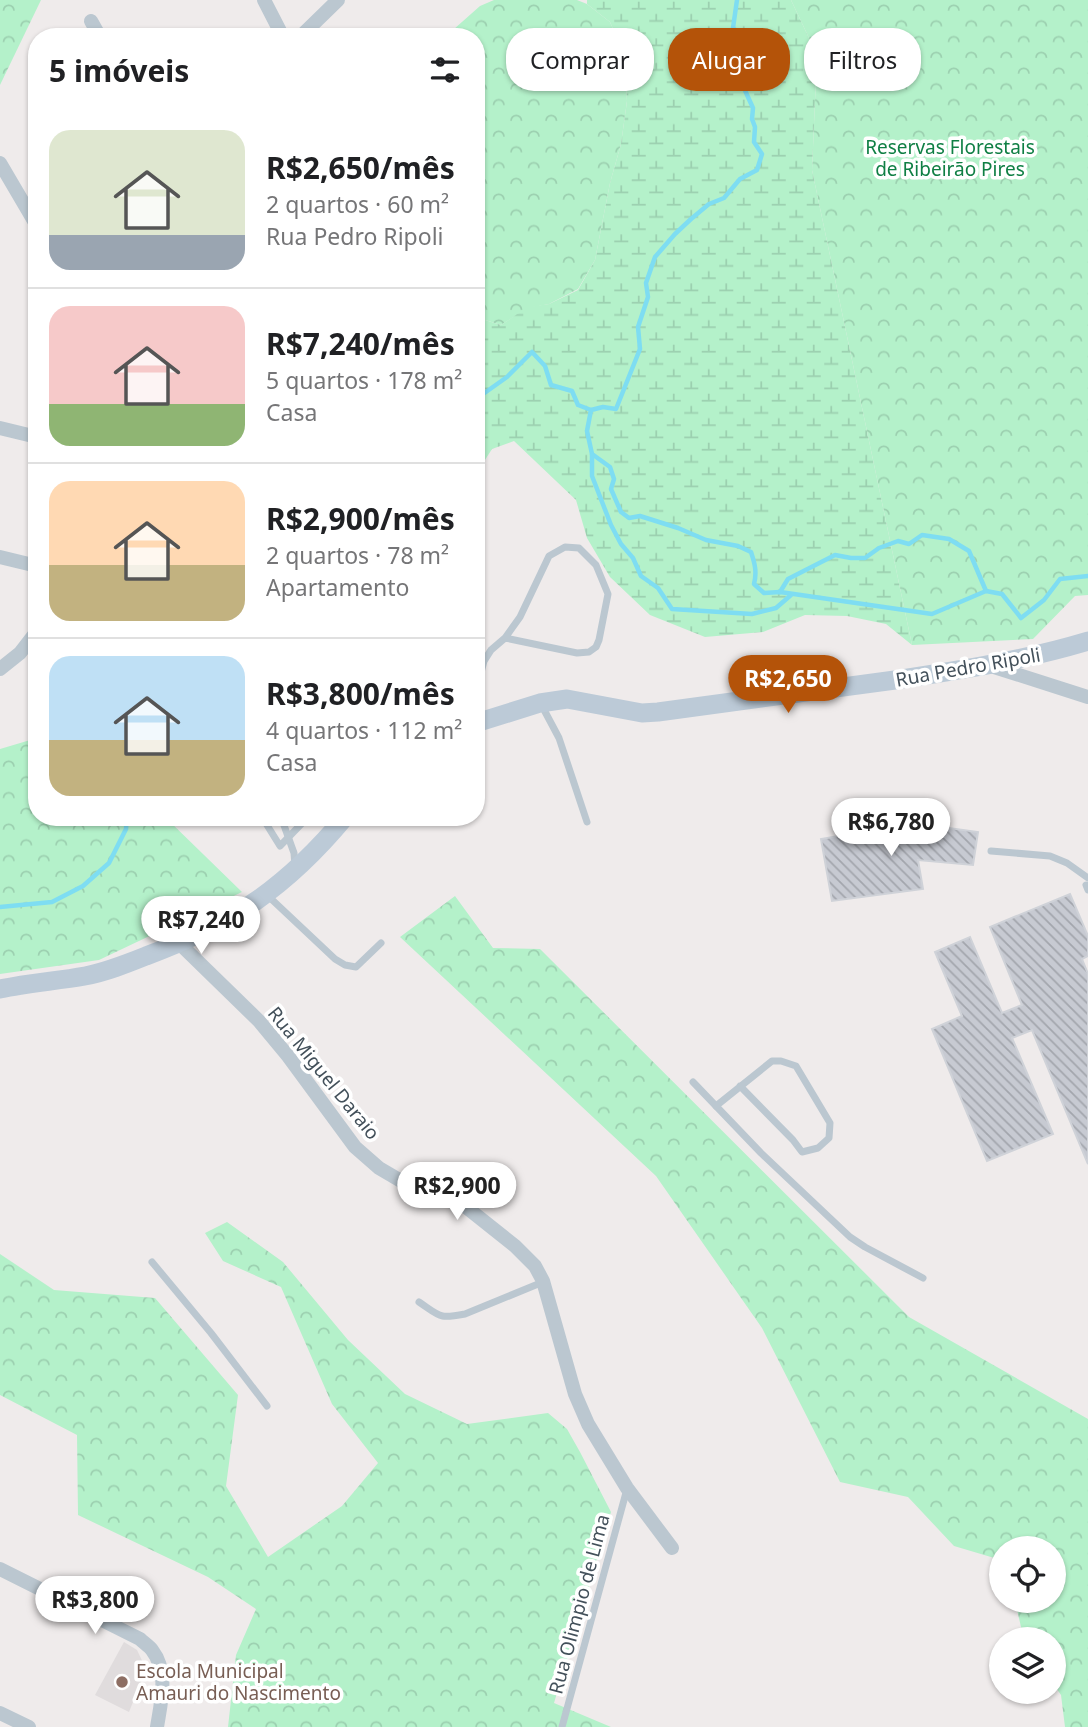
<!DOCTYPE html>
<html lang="pt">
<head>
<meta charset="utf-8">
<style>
  body { margin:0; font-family:"Noto Sans",sans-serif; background:#f6f6f6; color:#202124; height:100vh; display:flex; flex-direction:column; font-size:26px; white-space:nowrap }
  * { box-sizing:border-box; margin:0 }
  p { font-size:23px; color:#757577 }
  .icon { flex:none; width:38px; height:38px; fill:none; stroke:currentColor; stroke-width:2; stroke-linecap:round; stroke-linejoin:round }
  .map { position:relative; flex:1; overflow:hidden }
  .drawer { position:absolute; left:28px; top:28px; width:457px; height:798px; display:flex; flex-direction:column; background:#fff; border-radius:28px; box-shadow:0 2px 5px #0004 }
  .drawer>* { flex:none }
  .guide { position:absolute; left:506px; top:28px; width:476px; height:63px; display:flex; gap:14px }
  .fabs { position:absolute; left:989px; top:1536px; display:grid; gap:14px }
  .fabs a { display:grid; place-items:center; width:77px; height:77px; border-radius:50%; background:#fff; box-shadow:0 2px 5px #0004; font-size:35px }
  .price { position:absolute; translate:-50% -60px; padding:0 16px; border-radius:24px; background:#fff; color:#222; font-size:23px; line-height:46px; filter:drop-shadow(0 2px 4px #0008) }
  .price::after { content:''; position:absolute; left:50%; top:42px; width:21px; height:16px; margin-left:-10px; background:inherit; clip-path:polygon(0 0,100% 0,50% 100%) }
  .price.on { background:#b45309; color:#fff }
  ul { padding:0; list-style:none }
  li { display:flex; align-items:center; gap:21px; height:175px; padding:0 21px }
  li+li { border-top:2px solid #e0e0e0 }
  li span { display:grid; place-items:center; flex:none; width:196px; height:140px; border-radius:21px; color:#555 }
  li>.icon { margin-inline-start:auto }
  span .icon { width:84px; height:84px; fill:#fffc; stroke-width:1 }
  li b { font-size:30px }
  h2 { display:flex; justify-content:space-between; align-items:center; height:84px; padding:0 21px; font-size:30px }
  .tag { padding:0 24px; border-radius:28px; background:#fff; box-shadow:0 2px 5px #0004; font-size:24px; line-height:63px }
  .tag.on { background:#b45309; color:#fff }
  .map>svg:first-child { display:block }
  .education { fill:#e0dcdd }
  .forest { fill:url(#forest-crowns) }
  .wetland { fill:url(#wetland-marsh) }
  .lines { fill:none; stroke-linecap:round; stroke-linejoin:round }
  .stream { stroke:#7eddf2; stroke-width:4.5 }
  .building { fill:url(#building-back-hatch); stroke:#cfd2d8; stroke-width:2 }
  .lane { stroke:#bbc7d0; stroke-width:7 }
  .street { stroke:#bbc7d0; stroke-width:14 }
  .secondary { stroke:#bccad7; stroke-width:19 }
  .education-dot { fill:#8d6e63; stroke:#fff; stroke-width:2.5 }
  .labels { text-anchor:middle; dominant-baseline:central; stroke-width:7; stroke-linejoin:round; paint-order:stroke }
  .park-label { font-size:19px; fill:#0f7f44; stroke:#fff }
  .street-label { font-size:19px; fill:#43505a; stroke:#fff }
  .education-label { font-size:19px; fill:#785e54; stroke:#fff; text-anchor:start }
</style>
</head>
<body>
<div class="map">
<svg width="1088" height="1727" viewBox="0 0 1088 1727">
  <defs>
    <pattern id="forest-crowns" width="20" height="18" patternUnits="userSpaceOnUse" patternTransform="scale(1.75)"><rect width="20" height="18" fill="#b4f1ca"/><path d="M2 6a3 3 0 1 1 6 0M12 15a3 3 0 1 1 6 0" fill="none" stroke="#9cd0b0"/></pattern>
    <pattern id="wetland-marsh" width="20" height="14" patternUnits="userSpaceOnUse" patternTransform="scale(1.75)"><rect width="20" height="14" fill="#b4f1ca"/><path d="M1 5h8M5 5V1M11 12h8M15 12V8" fill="none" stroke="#9cd0b0"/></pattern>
    <pattern id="building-back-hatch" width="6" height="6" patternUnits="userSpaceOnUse" patternTransform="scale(1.75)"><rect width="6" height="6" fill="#c7cad2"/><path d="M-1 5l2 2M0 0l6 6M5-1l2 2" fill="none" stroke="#a3a6ad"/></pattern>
  </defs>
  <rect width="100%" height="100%" fill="#efebeb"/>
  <polygon class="education" points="124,1642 137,1650 146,1669 129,1712 95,1695"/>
  <g class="forest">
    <polygon points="0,0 41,0 0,85"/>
    <polygon points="494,0 577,0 587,4 610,22 625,57 627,101 621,144 610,183 595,260 578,289 549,304 528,308 501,325 482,319 476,312 476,37 445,37 480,6"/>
    <polygon points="791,0 1088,0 1088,595 1075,596 1033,639 912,645 812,170 817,55"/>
    <polygon points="37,738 37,817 165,817 242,892 99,960 0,974 0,749"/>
    <polygon points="455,896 493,948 540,949 909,1317 1088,1419 1088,1727 1065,1727 1061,1695 1054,1685 1054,1640 1024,1640 1015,1601 1054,1601 1054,1549 1001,1549 1001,1560 954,1546 908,1497 840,1482 762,1328 656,1176 400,937"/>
    <polygon points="227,1222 283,1262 348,1340 405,1394 467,1424 548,1413 567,1429 580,1452 611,1512 554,1703 611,1727 228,1727 236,1655 256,1609 208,1577 78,1515 77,1435 0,1395 0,1254 54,1290 155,1298 238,1395 226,1486 268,1557 342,1506 378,1463 332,1404 281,1287 223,1261 205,1233"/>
  </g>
  <polygon class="wetland" points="587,0 791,0 817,55 812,170 912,645 886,624 847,616 805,615 763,632 705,637 650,615 610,577 587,538 576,500 514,441 492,449 476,474 476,312 482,319 501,325 528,307 549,304 578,290 595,260 610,183 621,144 627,101 625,57 610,22 587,4"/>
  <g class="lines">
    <g class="stream">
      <path d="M 476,399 L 507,377 L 532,352 L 545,366 L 551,385 L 572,391 L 578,405 L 591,410 L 587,431 L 592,454 L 610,467 L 614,479 L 611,489 L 621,512 L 629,518 L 640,516 L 678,528 L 706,540 L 738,546 L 751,552 C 755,564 757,572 754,584 L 764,593 L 780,592 L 932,614 L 986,591 L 1002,594 L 1021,618 L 1044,600 L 1060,579 L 1088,576"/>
      <polyline points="591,410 603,407 616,409 640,349 638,327 648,297 646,283 655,257 675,234 691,219 709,204 724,198 740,179 757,170 762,154 754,142 755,127 752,119 753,108 743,86 741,73 745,56 745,38 733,28 737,0"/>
      <polyline points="592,454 592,476 611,525 621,544 633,558 641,576 658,588 672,609 752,614 776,608 791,595"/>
      <polyline points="780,592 788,579 835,555 851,558 865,558 879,548 898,541 909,544 922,535 949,539 969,551 986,591"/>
      <polyline points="0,907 52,902 83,886 109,863 126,829 127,817"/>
    </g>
  </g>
  <g class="building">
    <polygon points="913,823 978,832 973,865 918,860 923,889 832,901 821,839"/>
    <polygon points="1070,894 1088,936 1088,956 1082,959 1088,974 1088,1164 1032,1030 1012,1038 1053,1134 987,1161 932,1029 962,1016 935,952 970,937 1002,1013 1022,1005 990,927"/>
  </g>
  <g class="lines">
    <g class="lane">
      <polyline points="476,692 484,661 491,650 505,638 520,617 549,556 565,547 579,548 596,565 608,594 599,640 596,647 589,652 577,653 505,638"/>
      <polyline points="542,706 559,738 587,822"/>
      <polyline points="262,817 280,846 308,817"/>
      <polyline points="281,817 294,853 295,866"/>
      <polyline points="991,851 1050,856 1067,863 1088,878"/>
      <polyline points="1086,885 1088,890"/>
      <polyline points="267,895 335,959 345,965 356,967 381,943"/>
      <polyline points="693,1082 761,1153 850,1237 865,1247 923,1278"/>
      <polyline points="716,1106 772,1061 781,1061 796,1066 830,1123 829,1138 818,1148 802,1152 793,1140 740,1086"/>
      <polyline points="152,1262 211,1333 267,1406"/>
      <path d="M 419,1302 C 441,1317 439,1319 465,1314 L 543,1282"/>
      <polyline points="562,1727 627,1489"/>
    </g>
    <g class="street">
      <polyline points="264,0 283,37"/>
      <polyline points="91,21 100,37"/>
      <polyline points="300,37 338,0"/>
      <polyline points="0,163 37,226"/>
      <polyline points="0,428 37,437"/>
      <polyline points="0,557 37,566"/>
      <polyline points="991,666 1088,697"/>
      <polyline points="0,669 20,653 37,631"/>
      <polyline points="180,944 259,1021 288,1056 355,1147 379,1168 413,1188 466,1207 515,1246 535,1266 543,1281 575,1394 588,1424 627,1488 672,1548"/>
      <path d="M 0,1569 L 140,1639 C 144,1643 149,1646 152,1650 C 169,1672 161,1702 157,1727"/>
      <polyline points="0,1713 29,1727"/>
    </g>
    <g class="secondary">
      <path d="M 476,723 L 540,703 L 567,699 L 642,713 L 658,712 C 737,702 816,691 895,680 C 961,670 1025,660 1088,641"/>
      <path d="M 0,989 C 28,983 57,981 85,976 C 106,972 126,964 146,956 C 231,925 287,887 345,817"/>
    </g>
  </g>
  <circle class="education-dot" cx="122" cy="1682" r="7"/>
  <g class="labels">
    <g class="park-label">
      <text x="950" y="147">Reservas Florestais<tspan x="950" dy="22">de Ribeirão Pires</tspan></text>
    </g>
    <g class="street-label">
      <text transform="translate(968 667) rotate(-10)">Rua Pedro Ripoli</text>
      <text transform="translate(324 1073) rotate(51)">Rua Miguel Daraio</text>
      <text transform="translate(579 1604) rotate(-75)">Rua Olimpio de Lima</text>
    </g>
    <g class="education-label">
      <text x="136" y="1671">Escola Municipal<tspan x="136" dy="22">Amauri do Nascimento</tspan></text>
    </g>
  </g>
</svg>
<div class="fabs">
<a><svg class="icon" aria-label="locate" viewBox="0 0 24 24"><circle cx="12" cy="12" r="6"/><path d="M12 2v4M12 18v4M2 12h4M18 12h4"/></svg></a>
<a><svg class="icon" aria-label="layers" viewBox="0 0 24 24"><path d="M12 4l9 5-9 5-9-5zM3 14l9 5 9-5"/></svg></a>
</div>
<b class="price on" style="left:788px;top:715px">R$2,650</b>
<b class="price" style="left:891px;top:858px">R$6,780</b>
<b class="price" style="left:201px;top:956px">R$7,240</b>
<b class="price" style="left:457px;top:1222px">R$2,900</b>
<b class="price" style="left:95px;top:1636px">R$3,800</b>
<div class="guide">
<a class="tag">Comprar</a>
<a class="tag on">Alugar</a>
<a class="tag">Filtros</a>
</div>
<section class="drawer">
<h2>5 imóveis<svg class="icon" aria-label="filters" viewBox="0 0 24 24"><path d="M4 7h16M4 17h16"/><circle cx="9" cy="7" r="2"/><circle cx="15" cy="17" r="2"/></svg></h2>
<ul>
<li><span style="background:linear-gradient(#dfe7d0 75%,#9aa5b1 0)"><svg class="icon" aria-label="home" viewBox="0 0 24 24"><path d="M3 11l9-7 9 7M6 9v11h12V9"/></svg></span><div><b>R$2,650/mês</b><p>2 quartos · 60 m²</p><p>Rua Pedro Ripoli</p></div></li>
<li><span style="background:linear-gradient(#f6c9c9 70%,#8fb573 0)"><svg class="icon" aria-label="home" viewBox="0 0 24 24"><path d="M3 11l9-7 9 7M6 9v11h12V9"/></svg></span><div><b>R$7,240/mês</b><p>5 quartos · 178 m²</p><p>Casa</p></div></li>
<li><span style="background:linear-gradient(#ffd9b3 60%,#c2b280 0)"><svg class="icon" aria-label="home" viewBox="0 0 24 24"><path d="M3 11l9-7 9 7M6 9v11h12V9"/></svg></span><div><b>R$2,900/mês</b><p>2 quartos · 78 m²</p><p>Apartamento</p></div></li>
<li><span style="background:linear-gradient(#bfe0f5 60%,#c2b280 0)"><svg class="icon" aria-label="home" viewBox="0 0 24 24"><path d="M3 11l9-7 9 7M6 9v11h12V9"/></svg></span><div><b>R$3,800/mês</b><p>4 quartos · 112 m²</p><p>Casa</p></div></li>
</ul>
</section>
</div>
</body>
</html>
